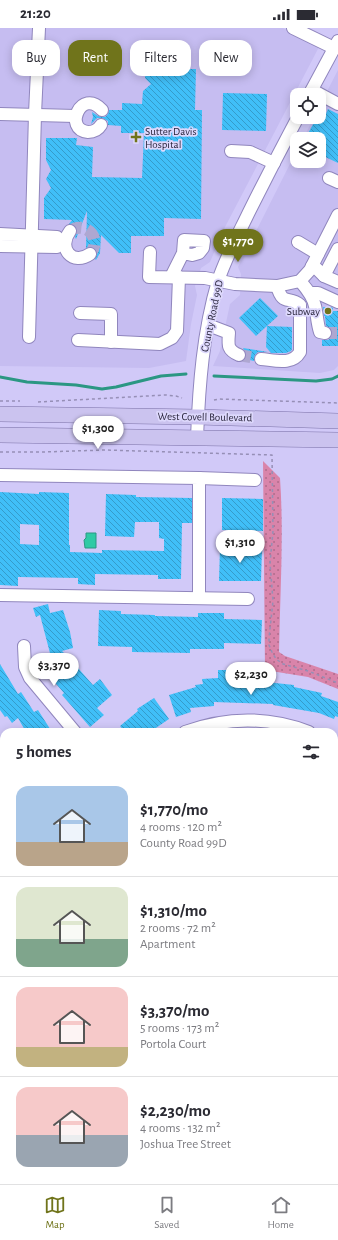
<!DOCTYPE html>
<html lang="en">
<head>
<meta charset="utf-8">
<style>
  body { margin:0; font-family:"Alegreya Sans",sans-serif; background:#f7f7f7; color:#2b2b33; height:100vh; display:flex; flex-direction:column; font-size:15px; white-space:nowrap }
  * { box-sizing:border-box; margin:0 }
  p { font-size:13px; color:#7c7c81 }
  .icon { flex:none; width:22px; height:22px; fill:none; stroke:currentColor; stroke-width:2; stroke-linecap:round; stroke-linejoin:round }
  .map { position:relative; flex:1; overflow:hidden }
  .drawer { position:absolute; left:0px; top:700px; width:338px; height:456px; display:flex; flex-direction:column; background:#fff; border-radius:12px 12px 0 0; box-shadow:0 2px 10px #0003 }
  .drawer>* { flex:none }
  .banner { position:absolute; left:12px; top:12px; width:314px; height:36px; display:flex; gap:8px }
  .tools { position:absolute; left:290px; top:60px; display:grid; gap:8px }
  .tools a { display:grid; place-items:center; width:36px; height:36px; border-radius:8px; background:#fff; box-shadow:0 2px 10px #0003; font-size:20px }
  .price { position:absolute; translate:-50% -34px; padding:0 9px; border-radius:14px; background:#fff; color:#222; font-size:13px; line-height:26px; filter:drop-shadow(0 1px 2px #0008) }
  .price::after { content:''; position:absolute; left:50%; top:24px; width:12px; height:9px; margin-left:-6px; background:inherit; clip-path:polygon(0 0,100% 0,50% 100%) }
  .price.selected { background:#70741b; color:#fff }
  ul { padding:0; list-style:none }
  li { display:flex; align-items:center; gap:12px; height:100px; padding:0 16px }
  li+li { border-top:1px solid #e1e1e2 }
  li span { display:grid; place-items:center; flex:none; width:112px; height:80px; border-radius:12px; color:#555 }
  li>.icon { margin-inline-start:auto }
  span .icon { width:48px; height:48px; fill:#fffc; stroke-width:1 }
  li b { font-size:17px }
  h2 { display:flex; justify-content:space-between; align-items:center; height:48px; padding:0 16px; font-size:17px }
  .chip { padding:0 14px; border-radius:12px; background:#fff; box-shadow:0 2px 10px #0003; font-size:14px; line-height:36px }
  .chip.selected { background:#70741b; color:#fff }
  .status { display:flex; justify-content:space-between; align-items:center; height:28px; padding:0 20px; background:#fff; direction:ltr }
  .status svg { height:11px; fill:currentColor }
  .tabs { display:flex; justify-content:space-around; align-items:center; height:56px; border-top:1px solid #e1e1e2; background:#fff; font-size:11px; color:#7c7c81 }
  .tabs a { display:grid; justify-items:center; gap:2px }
  .tabs .selected { color:#70741b }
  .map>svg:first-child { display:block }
  .built { fill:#c6bdf1 }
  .park { fill:url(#park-dots) }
  .water { fill:#2fcaa5; stroke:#2b9783 }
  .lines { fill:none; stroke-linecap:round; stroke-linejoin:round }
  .stream { stroke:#2b9783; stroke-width:3 }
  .building { fill:url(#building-back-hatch); fill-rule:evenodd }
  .minor-tunnel { stroke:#aea7d1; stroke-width:12; stroke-dasharray:12 6; stroke-linecap:butt }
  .minor-casing { stroke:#9086bd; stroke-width:14 }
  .major-casing { stroke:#7a70a7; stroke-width:16 }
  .path { stroke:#968fb6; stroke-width:1.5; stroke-dasharray:3 3; stroke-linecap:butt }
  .minor { stroke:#fff; stroke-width:12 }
  .major { stroke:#cbc3ef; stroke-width:15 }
  .poi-dot { fill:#70741b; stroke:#ddd8fc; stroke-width:1.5 }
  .labels { text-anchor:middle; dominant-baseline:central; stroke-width:3.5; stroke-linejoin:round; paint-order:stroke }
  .poi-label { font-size:11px; fill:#231f35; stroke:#ddd8fc; text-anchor:start }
  .street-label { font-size:11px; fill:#231f35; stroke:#ddd8fc }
</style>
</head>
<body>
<div class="status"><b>21:20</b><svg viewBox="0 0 49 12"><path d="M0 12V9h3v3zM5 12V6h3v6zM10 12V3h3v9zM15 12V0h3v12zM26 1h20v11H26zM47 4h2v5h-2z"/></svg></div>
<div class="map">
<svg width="338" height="1156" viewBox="0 0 338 1156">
  <defs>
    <pattern id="park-dots" width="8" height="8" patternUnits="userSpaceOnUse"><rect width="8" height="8" fill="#d984aa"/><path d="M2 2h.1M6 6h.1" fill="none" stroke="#b06b8b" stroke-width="1.8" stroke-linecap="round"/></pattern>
    <pattern id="building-back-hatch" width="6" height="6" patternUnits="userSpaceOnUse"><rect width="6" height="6" fill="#40bff8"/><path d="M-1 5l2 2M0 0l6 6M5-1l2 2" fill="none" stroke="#359bca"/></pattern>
  </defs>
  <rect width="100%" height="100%" fill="#d1c9f8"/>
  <g class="built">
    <polygon points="0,0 283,0 319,19 225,199 210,234 201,240 195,258 197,267 191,296 186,333 149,340 0,338"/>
    <polygon points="338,42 338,338 334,342 320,345 213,338 220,323 230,276 240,267 241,246 238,239 297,122 297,133 319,133 319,111 303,111 314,89 319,89 319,79"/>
  </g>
  <path class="park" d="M 263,433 L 280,450 C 284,508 280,566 279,624 L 285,628 L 338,646 L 338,661 L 308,649 L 265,642 Z"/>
  <polygon class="water" points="86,505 96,505 96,520 85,520 84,512 86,510"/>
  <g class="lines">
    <g class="stream">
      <polyline points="214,348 316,353 332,351 338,348"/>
      <polyline points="0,349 27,354 76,357 102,361 116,359 161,348 186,346"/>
    </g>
  </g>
  <g class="building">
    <polygon points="166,34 182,34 182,41 196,41 195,82 202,82 201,191 164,190 164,208 131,208 131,225 119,225 101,207 100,225 96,232 95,231 97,226 96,222 91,219 86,220 87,183 76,211 75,209 77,203 77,199 73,196 69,196 72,192 44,191 44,170 51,160 46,151 51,142 46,132 46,110 77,110 76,117 93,119 92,149 142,150 144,105 121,105 121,98 108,97 108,93 102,90 97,90 91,96 93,89 92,84 98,88 105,89 108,86 109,82 122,82 122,75 142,76 143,63 151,56 145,50 146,42"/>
    <polygon points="223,65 267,66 266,103 222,102"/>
    <polygon points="328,81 338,86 338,135 319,126 319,111 305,111 317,89 319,89 319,85 325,88"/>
    <polygon points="260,270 278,288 256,308 239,290"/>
    <polygon points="323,279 331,279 333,280 333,283 338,283 338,318 322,318 322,312 328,312 331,310 332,306 330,300 326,298 325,288 324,288"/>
    <polygon points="267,298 292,299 292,321 291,323 286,325 271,325 266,319"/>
    <polygon points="243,320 262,323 268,324 258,324 255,327 254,333 245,331 246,326"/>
    <path d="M 0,464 L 39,466 L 39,464 L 69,465 L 69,517 L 70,517 L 70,524 L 102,525 L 102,522 L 164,523 L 164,511 L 159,510 L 159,494 L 135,494 L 134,509 L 105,508 L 106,466 L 136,467 L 136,469 L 192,470 L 192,495 L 182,495 L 181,551 L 158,551 L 158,547 L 95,546 L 95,557 L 78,556 L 78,550 L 18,549 L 18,558 L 0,557 ZM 20,496 L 39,497 L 39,517 L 20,516 Z"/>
    <polygon points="222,470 263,471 263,503 222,502"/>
    <polygon points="220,519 262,520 261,553 219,553"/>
    <polygon points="48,576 50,585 63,582 70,604 73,620 62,623 65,626 51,629 40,587 36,589 33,580"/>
    <polygon points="99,582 121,583 121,586 155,587 155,588 198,589 198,585 224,585 224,591 262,592 261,616 224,615 224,621 190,621 190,625 132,624 132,619 98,618"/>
    <polygon points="70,631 93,657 100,651 112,667 97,680 104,687 90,699 62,667 64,665 50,649"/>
    <polygon points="0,636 18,666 21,664 34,684 38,682 52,704 26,704 18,690 12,695 7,688 5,689 0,682"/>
    <polygon points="218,642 226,642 226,652 266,653 266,654 294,657 294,659 322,665 321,668 338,674 338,689 335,688 334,691 319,685 273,677 273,676 214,674 214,678 190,680 191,684 176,689 169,667 196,659 195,657 203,656 202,651 218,650"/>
    <polygon points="154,670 169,691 150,704 125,704 120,698 138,683 137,681"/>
  </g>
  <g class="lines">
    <g class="minor-tunnel">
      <path d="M 70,203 C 86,192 103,211 90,226"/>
      <polyline points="325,305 338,305"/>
      <polyline points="239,327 261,331"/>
    </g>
    <g class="minor-casing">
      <g id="minor">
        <polyline points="293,0 334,20"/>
        <polyline points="312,62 338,76"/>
        <polyline points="309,67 338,13"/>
        <polyline points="0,86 75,88"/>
        <path d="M 101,97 C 98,102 94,104 88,104 C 63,102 81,59 102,82"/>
        <polyline points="231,123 250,124 274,135"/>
        <polyline points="329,150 338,154"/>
        <path d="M 70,203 C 57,221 73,238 90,226"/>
        <polyline points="0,206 57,209 62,214 64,214"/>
        <polyline points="298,214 318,226"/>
        <polyline points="0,218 57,219 62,214"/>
        <polyline points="150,224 149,249 205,250 235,256 277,258 300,253 310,242 338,187"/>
        <polyline points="312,238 317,241 324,248 338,254"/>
        <polyline points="324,248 338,221"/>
        <polyline points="171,249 183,225 184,212 204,213 203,220 199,225 192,227 183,225"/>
        <path d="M 300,253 C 306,260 313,268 315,278 C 317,286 317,295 320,304 L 325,305"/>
        <polyline points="310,265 318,265 338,274"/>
        <polyline points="80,285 111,286 111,314"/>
        <path d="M 208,297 L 229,305 C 228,317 227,322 239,327"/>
        <polyline points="29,309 35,86 39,0"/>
        <polyline points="78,312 160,316 172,310 177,303 179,249"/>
        <path d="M 261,331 C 274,332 292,338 300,324 L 300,277 C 289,267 283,279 277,258"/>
        <path d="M 197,410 C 199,357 203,304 218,253 C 226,229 238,207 249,184 C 265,152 281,121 298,89"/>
        <polyline points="0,447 199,450 199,570"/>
        <polyline points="199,450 255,452"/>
        <polyline points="0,567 248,571"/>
        <polyline points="24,618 25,639 30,650 75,704"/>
        <path d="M 185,704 C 226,689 267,688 309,704"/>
        <polyline points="334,716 338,719"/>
        <polyline points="0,723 4,728"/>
        <polyline points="0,741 4,746"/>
        <polyline points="334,870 338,870"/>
        <polyline points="0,886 0,984 4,984"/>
        <polyline points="334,983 338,983"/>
        <polyline points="334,1091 338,1091"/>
        <polyline points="11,1156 14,1152"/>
        <polyline points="25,1156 28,1152"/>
        <polyline points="113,1156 116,1152"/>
      </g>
    </g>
    <g class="major-casing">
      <g id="major">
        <polyline points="0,386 198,389 338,393"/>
        <polyline points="0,407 338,412"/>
      </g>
    </g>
    <g class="path">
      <polyline points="214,372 219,371 338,375"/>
      <polyline points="0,373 20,373"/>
      <polyline points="38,374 166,367 176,368 182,370"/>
      <polyline points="0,424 43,424 105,422 272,427 273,503 270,535 273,573 269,610 269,617 272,624 276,631 283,636 308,643 338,655"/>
    </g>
    <use href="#minor" class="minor"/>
    <use href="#major" class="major"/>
  </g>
  <g class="poi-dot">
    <path d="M134 103h4v4h4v4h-4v4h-4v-4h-4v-4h4z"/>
    <circle cx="328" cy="283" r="4"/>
  </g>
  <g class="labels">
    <g class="poi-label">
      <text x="145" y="103">Sutter Davis<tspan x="145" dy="13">Hospital</tspan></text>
      <text x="320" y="283" text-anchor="end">Subway</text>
    </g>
    <g class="street-label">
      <text transform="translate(212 288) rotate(-78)">County Road 99D</text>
      <text transform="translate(205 389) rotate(1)">West Covell Boulevard</text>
    </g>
  </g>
</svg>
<div class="tools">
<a><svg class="icon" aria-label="locate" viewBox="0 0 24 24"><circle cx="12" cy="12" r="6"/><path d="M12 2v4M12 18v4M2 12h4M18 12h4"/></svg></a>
<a><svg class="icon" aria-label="layers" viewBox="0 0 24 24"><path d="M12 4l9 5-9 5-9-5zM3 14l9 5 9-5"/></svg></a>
</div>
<b class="price selected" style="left:238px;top:235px">$1,770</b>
<b class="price" style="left:98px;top:422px">$1,300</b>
<b class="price" style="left:240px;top:536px">$1,310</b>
<b class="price" style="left:54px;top:659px">$3,370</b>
<b class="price" style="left:251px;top:668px">$2,230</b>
<div class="banner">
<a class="chip">Buy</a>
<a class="chip selected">Rent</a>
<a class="chip">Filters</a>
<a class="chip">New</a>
</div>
<section class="drawer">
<h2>5 homes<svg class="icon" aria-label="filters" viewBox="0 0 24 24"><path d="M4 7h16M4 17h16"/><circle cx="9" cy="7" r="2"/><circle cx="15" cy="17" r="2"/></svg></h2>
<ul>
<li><span style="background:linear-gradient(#a9c7e8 70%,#b9a48a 0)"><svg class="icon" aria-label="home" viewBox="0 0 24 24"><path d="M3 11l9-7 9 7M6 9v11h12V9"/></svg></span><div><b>$1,770/mo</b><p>4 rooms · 120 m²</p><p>County Road 99D</p></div></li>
<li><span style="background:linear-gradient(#dfe7d0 65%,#7fa58c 0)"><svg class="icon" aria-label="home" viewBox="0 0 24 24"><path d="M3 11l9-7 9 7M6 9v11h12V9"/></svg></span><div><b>$1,310/mo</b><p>2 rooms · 72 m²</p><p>Apartment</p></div></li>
<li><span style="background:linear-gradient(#f6c9c9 75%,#c2b280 0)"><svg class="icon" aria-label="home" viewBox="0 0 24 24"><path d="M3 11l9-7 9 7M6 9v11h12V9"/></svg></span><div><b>$3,370/mo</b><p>5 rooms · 173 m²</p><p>Portola Court</p></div></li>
<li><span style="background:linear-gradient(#f6c9c9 60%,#9aa5b1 0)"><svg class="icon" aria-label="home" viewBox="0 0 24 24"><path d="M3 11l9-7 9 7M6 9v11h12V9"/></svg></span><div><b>$2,230/mo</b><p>4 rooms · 132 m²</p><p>Joshua Tree Street</p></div></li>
</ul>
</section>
</div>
<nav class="tabs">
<a class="selected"><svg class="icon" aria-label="map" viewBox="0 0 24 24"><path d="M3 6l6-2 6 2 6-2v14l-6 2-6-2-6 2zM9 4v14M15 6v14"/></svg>Map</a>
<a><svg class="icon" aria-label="saved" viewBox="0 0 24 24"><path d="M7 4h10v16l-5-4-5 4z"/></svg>Saved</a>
<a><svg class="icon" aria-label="home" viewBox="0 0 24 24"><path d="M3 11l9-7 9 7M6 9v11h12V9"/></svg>Home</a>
</nav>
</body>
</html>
